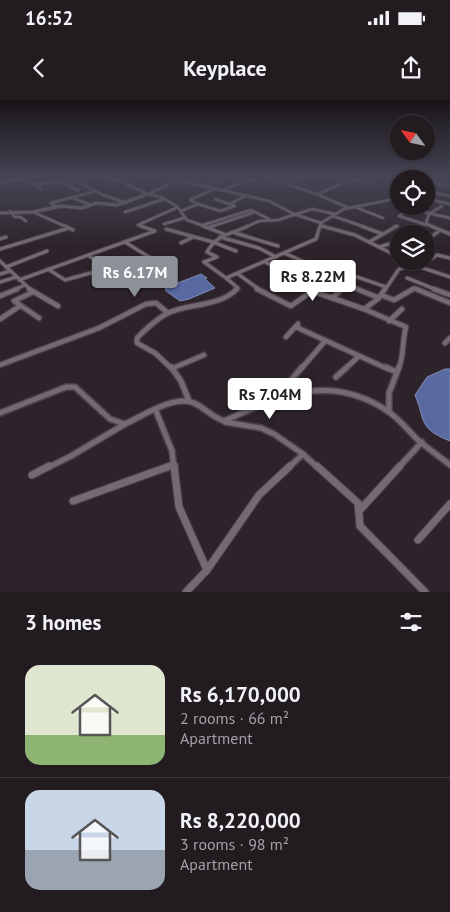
<!DOCTYPE html>
<html lang="en">
<head>
<meta charset="utf-8">
<style>
  body { margin:0; font-family:"PT Sans",sans-serif; background:#2a2429; color:#f1f3f6; height:100vh; display:flex; flex-direction:column; font-size:19px; white-space:nowrap }
  * { box-sizing:border-box; margin:0 }
  p { font-size:16px; color:#a2a1a5 }
  .icon { flex:none; width:28px; height:28px; fill:none; stroke:currentColor; stroke-width:2; stroke-linecap:round; stroke-linejoin:round }
  .map { position:relative; height:492px; overflow:hidden }
  .sheet { display:flex; flex-direction:column; background:#221b20; flex:1 }
  .sheet>* { flex:none }
  .needle { width:32px; rotate:303deg }
  .controls { position:absolute; left:390px; top:15px; display:grid; gap:10px }
  .controls a { display:grid; place-items:center; width:45px; height:45px; border-radius:50%; background:#221b20; box-shadow:0 1px 4px #0004,0 0 0 1px #3f393e; font-size:25px }
  .price { position:absolute; translate:-50% -42px; padding:0 11px; border-radius:5px; background:#fff; color:#222; font-size:16px; line-height:32px; filter:drop-shadow(0 1px 2px #0008) }
  .price::after { content:''; position:absolute; left:50%; top:30px; width:15px; height:11px; margin-left:-8px; background:inherit; clip-path:polygon(0 0,100% 0,50% 100%) }
  .price.current { background:#8c9099; color:#fff }
  ul { padding:0; list-style:none }
  li { display:flex; align-items:center; gap:15px; height:125px; padding:0 25px }
  li+li { border-top:1px solid #3f393e }
  li span { display:grid; place-items:center; flex:none; width:140px; height:100px; border-radius:15px; color:#555 }
  li>.icon { margin-inline-start:auto }
  span .icon { width:60px; height:60px; fill:#fffc; stroke-width:1 }
  li b { font-size:21px }
  h2 { display:flex; justify-content:space-between; align-items:center; height:60px; padding:0 25px; font-size:21px }
  .status { display:flex; justify-content:space-between; align-items:center; height:35px; padding:0 25px; background:#221b20; direction:ltr }
  .status svg { height:14px; fill:currentColor }
  header { display:flex; justify-content:space-between; align-items:center; height:65px; padding:0 25px; background:#221b20; font-size:22px; font-weight:700 }
  .map>svg:first-child { display:block }
  .water { fill:#5969a2; stroke:#818ab4 }
  .lines { fill:none; stroke-linecap:round; stroke-linejoin:round }
  .minor-far4-casing { stroke:#4a4248; stroke-width:4 }
  .minor-far3-casing { stroke:#4a4248; stroke-width:5 }
  .minor-far2-casing { stroke:#4a4248; stroke-width:7 }
  .minor-far1-casing { stroke:#4a4248; stroke-width:8 }
  .minor-casing { stroke:#4a4248; stroke-width:9 }
  .tertiary-casing { stroke:#4a4248; stroke-width:4.5 }
  .trunk-casing { stroke:#4a4248; stroke-width:2 }
  .minor-far4 { stroke:#756a73; stroke-width:2.5 }
  .minor-far3 { stroke:#756a73; stroke-width:3 }
  .minor-far2 { stroke:#756a73; stroke-width:4.5 }
  .minor-far1 { stroke:#756a73; stroke-width:5 }
  .minor { stroke:#756a73; stroke-width:7 }
  .tertiary { stroke:#756a73; stroke-width:3 }
  .trunk { fill:#b26f80; fill-rule:evenodd }
</style>
</head>
<body>
<div class="status"><b>16:52</b><svg viewBox="0 0 49 12"><path d="M0 12V9h3v3zM5 12V6h3v6zM10 12V3h3v9zM15 12V0h3v12zM26 1h20v11H26zM47 4h2v5h-2z"/></svg></div>
<header><svg class="icon" aria-label="back" viewBox="0 0 24 24"><path d="M15 5l-7 7 7 7"/></svg>Keyplace<svg class="icon" aria-label="share" viewBox="0 0 24 24"><path d="M12 15V3M7 8l5-5 5 5M5 13v7h14v-7"/></svg></header>
<div class="map">
<svg width="450" height="492" viewBox="0 0 450 492">
  <rect width="100%" height="100%" fill="#2d242b"/>
  <g class="water">
    <polygon points="201,174 207,178 205,179 215,188 189,199 180,201 166,191 165,189 170,186"/>
    <path d="M 445,269 L 450,269 L 450,341 C 418,328 426,322 415,295 L 427,277 Z"/>
  </g>
  <g class="lines">
    <g class="minor-far4-casing">
      <g id="minor-far4">
        <polyline points="167,77 176,81"/>
        <polyline points="264,77 314,93 349,108"/>
        <polyline points="399,77 403,79"/>
        <polyline points="429,77 427,80 450,87"/>
        <polyline points="22,78 34,84 51,83 81,77"/>
        <polyline points="51,78 78,90"/>
        <polyline points="73,79 103,95 126,103"/>
        <polyline points="117,81 127,78"/>
        <polyline points="187,81 198,77"/>
        <polyline points="34,84 40,88"/>
        <polyline points="288,84 301,77"/>
        <polyline points="205,86 222,79"/>
        <polyline points="225,89 248,80 256,81"/>
        <polyline points="426,91 450,96"/>
        <path d="M 148,94 C 160,89 170,82 182,81 L 269,101 L 294,114 L 321,123"/>
        <polyline points="318,94 351,79 371,84"/>
        <polyline points="73,98 91,105"/>
        <polyline points="215,99 229,104"/>
        <polyline points="433,100 450,104"/>
        <polyline points="198,104 220,111 235,106 229,104 248,95"/>
        <polyline points="55,106 51,103 96,91"/>
        <polyline points="411,106 411,109 450,118"/>
        <polyline points="355,107 383,118"/>
        <polyline points="179,109 187,120 207,127"/>
        <polyline points="410,109 399,116 427,125"/>
        <polyline points="10,111 15,117 20,117 26,121"/>
        <polyline points="181,111 198,104 190,100 214,89"/>
        <polyline points="33,112 67,127"/>
        <polyline points="125,112 164,99"/>
        <polyline points="333,116 365,127"/>
        <polyline points="321,123 344,109 399,98"/>
        <polyline points="164,124 184,118"/>
        <polyline points="203,125 251,110 269,119"/>
        <polyline points="321,126 326,127"/>
        <polyline points="145,127 138,125 178,107 161,97 148,94"/>
        <polyline points="210,127 255,112"/>
        <polyline points="246,127 259,121 278,120 312,109 335,114"/>
        <polyline points="320,127 321,123"/>
        <polyline points="394,127 397,126"/>
        <polyline points="433,127 426,123 429,114 442,106"/>
      </g>
    </g>
    <g class="minor-far3-casing">
      <g id="minor-far3">
        <polyline points="65,126 73,130"/>
        <polyline points="203,126 224,134"/>
        <polyline points="322,126 355,135 399,157"/>
        <polyline points="361,126 383,134 369,142"/>
        <polyline points="431,126 450,134"/>
        <polyline points="210,127 212,126"/>
        <polyline points="166,129 213,142 236,151"/>
        <polyline points="235,133 278,146"/>
        <polyline points="383,134 397,126"/>
        <polyline points="220,137 259,148 276,157"/>
        <polyline points="426,138 428,139 439,131"/>
        <polyline points="0,139 6,137"/>
        <polyline points="125,142 149,157"/>
        <polyline points="181,143 193,137"/>
        <polyline points="379,147 399,141"/>
        <polyline points="0,149 69,128"/>
        <polyline points="284,153 316,167 306,173 307,175 341,190"/>
        <polyline points="89,156 108,168"/>
        <polyline points="0,161 31,190"/>
        <path d="M 204,162 L 217,157 L 207,152 C 218,133 230,135 248,126"/>
        <polyline points="204,162 226,178"/>
        <polyline points="265,162 291,175"/>
        <polyline points="6,167 47,151"/>
        <polyline points="420,167 450,177"/>
        <polyline points="48,169 65,180 149,157 164,164"/>
        <polyline points="337,170 386,187"/>
        <polyline points="0,174 10,171"/>
        <polyline points="238,174 260,190"/>
        <polyline points="407,178 437,190"/>
        <polyline points="19,180 155,131 141,126"/>
        <polyline points="0,182 16,177"/>
        <polyline points="344,183 360,190"/>
        <polyline points="14,190 25,185"/>
        <polyline points="236,190 238,188 226,178 316,139 320,126"/>
        <polyline points="385,190 399,169 411,166 420,167 437,155 450,158"/>
        <polyline points="411,190 414,188 419,190"/>
      </g>
    </g>
    <g class="minor-far2-casing">
      <g id="minor-far2">
        <polyline points="29,189 58,206"/>
        <path d="M 257,189 L 291,206 L 312,191 L 364,209 L 406,227 C 402,240 404,260 398,269"/>
        <polyline points="357,189 379,198"/>
        <polyline points="416,189 450,203"/>
        <polyline points="434,189 450,195"/>
        <polyline points="33,192 14,201 39,218"/>
        <polyline points="381,195 394,200 413,189"/>
        <polyline points="0,196 17,189"/>
        <polyline points="332,198 341,190 338,189"/>
        <polyline points="364,209 378,199 385,189"/>
        <polyline points="0,219 20,206"/>
        <polyline points="389,221 402,209"/>
        <polyline points="296,227 388,269"/>
        <polyline points="286,237 298,224"/>
        <polyline points="445,243 450,238"/>
        <polyline points="0,265 99,228 146,204 156,203 168,213"/>
        <polyline points="173,268 204,255"/>
        <path d="M 172,269 L 155,253 L 137,243 L 137,238 C 146,229 156,219 168,213 C 190,203 219,207 237,189"/>
        <polyline points="301,269 325,241"/>
        <polyline points="345,269 358,257"/>
      </g>
    </g>
    <g class="minor-far1-casing">
      <g id="minor-far1">
        <polyline points="171,267 181,281 189,301"/>
        <polyline points="386,267 396,272"/>
        <polyline points="336,277 347,267"/>
        <polyline points="292,279 302,267"/>
        <polyline points="156,311 172,351 174,368"/>
        <polyline points="389,312 389,293 399,267"/>
        <path d="M 0,313 L 66,287 L 75,287 L 110,319 L 125,324 C 142,316 176,294 194,303 C 205,308 212,317 224,321 C 282,295 331,272 389,312 C 400,320 408,330 417,339 C 427,348 439,356 450,365"/>
        <polyline points="225,322 261,328 274,334 303,354"/>
        <polyline points="47,368 71,356 125,324"/>
        <polyline points="167,368 175,365"/>
        <polyline points="288,368 303,354 318,368"/>
        <polyline points="398,368 422,342"/>
      </g>
    </g>
    <g class="minor-casing">
      <g id="minor">
        <polyline points="174,366 179,407 207,470 259,395 290,366"/>
        <polyline points="317,366 358,403 360,426 425,492"/>
        <polyline points="32,375 49,366"/>
        <polyline points="73,401 170,366"/>
        <polyline points="359,411 400,366"/>
        <polyline points="418,440 450,404"/>
        <polyline points="186,492 207,470"/>
      </g>
    </g>
    <g class="tertiary-casing">
      <g id="tertiary">
        <polyline points="0,83 32,77"/>
        <polyline points="0,113 33,112 61,106 82,108 96,103 117,105 148,94 119,81 104,77"/>
      </g>
    </g>
    <g class="trunk-casing">
      <polygon id="trunk" points="12,77 21,77 0,82 0,80"/>
    </g>
    <use href="#minor-far4" class="minor-far4"/>
    <use href="#minor-far3" class="minor-far3"/>
    <use href="#minor-far2" class="minor-far2"/>
    <use href="#minor-far1" class="minor-far1"/>
    <use href="#minor" class="minor"/>
    <use href="#tertiary" class="tertiary"/>
    <use href="#trunk" class="trunk"/>
  </g>
  <linearGradient id="sky" x2="0" y2="1"><stop stop-color="#191418"/><stop offset="0.53" stop-color="#464555"/><stop offset="1" stop-color="#464555" stop-opacity="0"/></linearGradient>
  <rect width="450" height="146" fill="url(#sky)"/>
</svg>
<div class="controls">
<a><svg class="needle" viewBox="-14 -14 28 28"><path d="M0-13l5 13h-10z" fill="#e53935"/><path d="M0 13l5-13h-10z" fill="#a2a1a5"/></svg></a>
<a><svg class="icon" aria-label="locate" viewBox="0 0 24 24"><circle cx="12" cy="12" r="6"/><path d="M12 2v4M12 18v4M2 12h4M18 12h4"/></svg></a>
<a><svg class="icon" aria-label="layers" viewBox="0 0 24 24"><path d="M12 4l9 5-9 5-9-5zM3 14l9 5 9-5"/></svg></a>
</div>
<b class="price current" style="left:135px;top:198px">Rs 6.17M</b>
<b class="price" style="left:313px;top:202px">Rs 8.22M</b>
<b class="price" style="left:270px;top:320px">Rs 7.04M</b>
</div>
<section class="sheet">
<h2>3 homes<svg class="icon" aria-label="filters" viewBox="0 0 24 24"><path d="M4 7h16M4 17h16"/><circle cx="9" cy="7" r="2"/><circle cx="15" cy="17" r="2"/></svg></h2>
<ul>
<li><span style="background:linear-gradient(#dfe7d0 70%,#8fb573 0)"><svg class="icon" aria-label="home" viewBox="0 0 24 24"><path d="M3 11l9-7 9 7M6 9v11h12V9"/></svg></span><div><b>Rs 6,170,000</b><p>2 rooms · 66 m²</p><p>Apartment</p></div></li>
<li><span style="background:linear-gradient(#c9d6e8 60%,#9aa5b1 0)"><svg class="icon" aria-label="home" viewBox="0 0 24 24"><path d="M3 11l9-7 9 7M6 9v11h12V9"/></svg></span><div><b>Rs 8,220,000</b><p>3 rooms · 98 m²</p><p>Apartment</p></div></li>
</ul>
</section>
</body>
</html>
